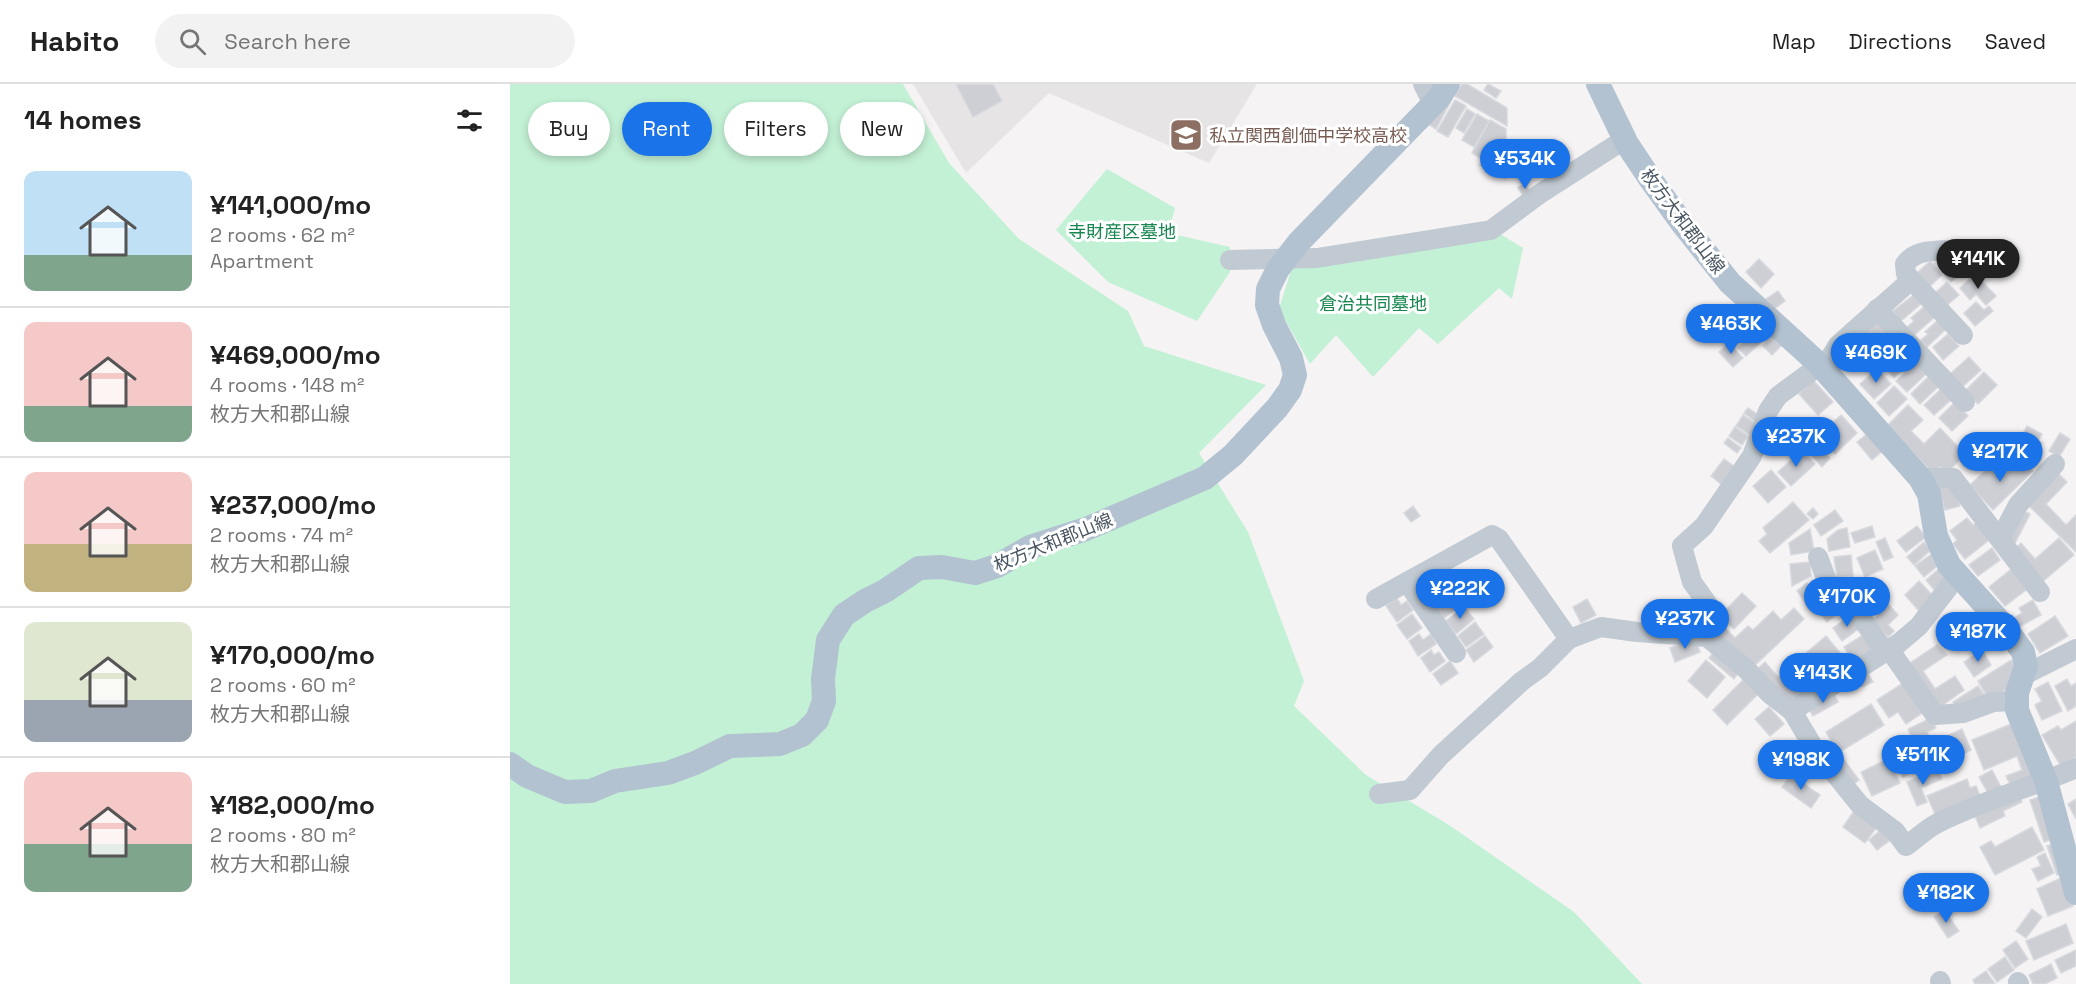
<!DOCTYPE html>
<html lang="en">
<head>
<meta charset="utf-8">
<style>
  body { margin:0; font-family:"Space Grotesk","Noto Sans JP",sans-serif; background:#f2f2f2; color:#222; height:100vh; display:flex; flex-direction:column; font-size:22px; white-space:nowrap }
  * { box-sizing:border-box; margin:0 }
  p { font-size:20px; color:#767676 }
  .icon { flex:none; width:33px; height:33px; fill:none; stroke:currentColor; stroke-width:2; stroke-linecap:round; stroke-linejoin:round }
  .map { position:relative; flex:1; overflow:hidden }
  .panel { display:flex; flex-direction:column; background:#fff; width:510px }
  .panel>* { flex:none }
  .banner { position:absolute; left:18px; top:18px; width:570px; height:54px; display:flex; gap:12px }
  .price { position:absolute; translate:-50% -51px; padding:0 14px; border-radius:21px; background:#1a73e8; color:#fff; font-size:20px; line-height:39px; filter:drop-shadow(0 2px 3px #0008) }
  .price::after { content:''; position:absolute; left:50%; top:36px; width:18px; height:14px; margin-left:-9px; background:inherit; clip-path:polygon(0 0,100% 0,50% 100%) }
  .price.active { background:#222; color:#fff }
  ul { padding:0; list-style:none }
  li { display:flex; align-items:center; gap:18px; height:150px; padding:0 24px }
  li+li { border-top:2px solid #e0e0e0 }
  li span { display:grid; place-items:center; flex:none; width:168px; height:120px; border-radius:12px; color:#555 }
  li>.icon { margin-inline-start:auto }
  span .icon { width:72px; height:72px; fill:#fffc; stroke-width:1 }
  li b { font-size:26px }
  h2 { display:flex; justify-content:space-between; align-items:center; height:72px; padding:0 24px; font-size:26px }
  .pill { padding:0 21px; border-radius:27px; background:#fff; box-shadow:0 3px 9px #0003; font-size:21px; line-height:54px }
  .pill.active { background:#1a73e8; color:#fff }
  header { display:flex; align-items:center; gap:36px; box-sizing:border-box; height:84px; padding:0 30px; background:#fff; border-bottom:2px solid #e0e0e0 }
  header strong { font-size:28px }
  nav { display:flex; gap:33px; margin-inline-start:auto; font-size:21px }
  .search { width:420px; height:54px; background:#f2f2f2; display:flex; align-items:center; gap:15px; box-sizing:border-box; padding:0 21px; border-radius:33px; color:#767676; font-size:22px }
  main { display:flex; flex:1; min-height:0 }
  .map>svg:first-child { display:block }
  .education { fill:#e6e4e5 }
  .green { fill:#c3f1d5 }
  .building { fill:#cdcfd5; stroke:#d7d9de; stroke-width:1.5 }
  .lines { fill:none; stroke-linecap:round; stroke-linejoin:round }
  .minor { stroke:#c1cad2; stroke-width:20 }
  .major { stroke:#b3c2d1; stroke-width:24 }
  .labels { text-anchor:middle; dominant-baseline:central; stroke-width:6; stroke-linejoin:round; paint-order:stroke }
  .education-label { font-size:18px; fill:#785e54; stroke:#fff; text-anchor:start }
  .street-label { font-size:18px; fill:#4a5661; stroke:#fff }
  .park-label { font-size:18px; fill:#17864f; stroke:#fff }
</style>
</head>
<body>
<header>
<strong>Habito</strong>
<div class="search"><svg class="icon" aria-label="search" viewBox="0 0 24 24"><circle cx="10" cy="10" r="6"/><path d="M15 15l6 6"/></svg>Search here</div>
<nav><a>Map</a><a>Directions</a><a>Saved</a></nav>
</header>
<main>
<section class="panel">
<h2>14 homes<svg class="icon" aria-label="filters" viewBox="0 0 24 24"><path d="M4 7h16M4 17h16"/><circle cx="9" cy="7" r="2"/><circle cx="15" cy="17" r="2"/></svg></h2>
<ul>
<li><span style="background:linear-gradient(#bfe0f5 70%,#7fa58c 0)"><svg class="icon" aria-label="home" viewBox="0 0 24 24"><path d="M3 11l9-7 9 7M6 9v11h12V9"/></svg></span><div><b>¥141,000/mo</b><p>2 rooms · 62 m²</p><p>Apartment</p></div></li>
<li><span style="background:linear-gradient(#f6c9c9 70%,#7fa58c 0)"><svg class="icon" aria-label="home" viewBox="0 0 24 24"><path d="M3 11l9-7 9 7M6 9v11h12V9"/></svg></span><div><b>¥469,000/mo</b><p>4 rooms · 148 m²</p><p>枚方大和郡山線</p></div></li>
<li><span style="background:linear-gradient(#f6c9c9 60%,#c2b280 0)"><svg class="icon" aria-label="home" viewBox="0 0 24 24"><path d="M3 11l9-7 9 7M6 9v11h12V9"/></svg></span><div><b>¥237,000/mo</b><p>2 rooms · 74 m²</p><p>枚方大和郡山線</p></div></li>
<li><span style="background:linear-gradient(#dfe7d0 65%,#9aa5b1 0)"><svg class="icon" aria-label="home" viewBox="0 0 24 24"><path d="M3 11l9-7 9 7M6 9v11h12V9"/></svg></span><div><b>¥170,000/mo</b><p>2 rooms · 60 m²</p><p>枚方大和郡山線</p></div></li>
<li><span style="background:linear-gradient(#f6c9c9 60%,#7fa58c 0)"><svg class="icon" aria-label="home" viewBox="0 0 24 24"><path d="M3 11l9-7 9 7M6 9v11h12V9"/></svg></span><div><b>¥182,000/mo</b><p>2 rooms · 80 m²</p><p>枚方大和郡山線</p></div></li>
</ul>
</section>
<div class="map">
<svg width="1566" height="900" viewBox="0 0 1566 900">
  <rect width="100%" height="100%" fill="#f5f3f3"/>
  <polygon class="education" points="403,0 747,0 699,79 539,9 456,89"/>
  <g class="green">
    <polygon points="0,0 393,0 439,79 509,155 618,227 634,262 756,301 689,369 738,448 794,597 784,622 856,691 939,741 1064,828 1132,900 0,900"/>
    <polygon points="597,85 665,124 658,149 720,163 720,188 687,237 598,198 546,146"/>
    <polygon points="987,148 1013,164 1002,215 989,204 928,260 909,244 863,293 826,251 800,280 769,225 783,180"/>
  </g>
  <g class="building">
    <polygon points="446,0 483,0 492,17 463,33"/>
    <polygon points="952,0 957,0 997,24 997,42 945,12"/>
    <polygon points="978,0 991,7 986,14 974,6"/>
    <polygon points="934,11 942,15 926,45 913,37"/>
    <polygon points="945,16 956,22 938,53 927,47"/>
    <polygon points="957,25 965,30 954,49 946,44"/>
    <polygon points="967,30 979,37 964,63 952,56"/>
    <polygon points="980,36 996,45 996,95 970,81 973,76 962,69"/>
    <polygon points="1015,99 1021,109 1014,113 1008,104"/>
    <polygon points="1449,172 1459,183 1441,198 1432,187"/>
    <polygon points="1249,175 1264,190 1251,204 1236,188"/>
    <polygon points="1420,177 1432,191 1417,205 1405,191"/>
    <polygon points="1465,190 1486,212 1476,221 1466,210 1460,216 1450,204"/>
    <polygon points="1437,198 1449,211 1436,222 1425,209"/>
    <polygon points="1268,207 1275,217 1264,225 1256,215"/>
    <polygon points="1405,210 1412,219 1391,237 1383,227"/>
    <polygon points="1466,218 1474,226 1479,222 1483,227 1465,242 1454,229"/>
    <polygon points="1416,221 1426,232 1402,253 1395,245 1404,237 1401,234"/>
    <polygon points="1234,228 1246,243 1225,261 1213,246"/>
    <polygon points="1428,236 1436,245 1417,263 1411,256 1418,250 1415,248"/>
    <polygon points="1370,237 1380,249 1364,262 1354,250"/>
    <polygon points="1253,240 1261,249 1236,272 1228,264"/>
    <polygon points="1265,249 1275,258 1262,271 1253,262"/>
    <polygon points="1383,250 1393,261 1375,277 1365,266"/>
    <polygon points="1438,250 1449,262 1433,276 1423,263"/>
    <polygon points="1219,259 1233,274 1223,283 1209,268"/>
    <polygon points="1394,265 1403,275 1384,294 1375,283"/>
    <polygon points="1459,273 1471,286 1452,303 1440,290"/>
    <polygon points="1406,279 1416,290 1397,308 1386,297"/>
    <polygon points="1367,285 1381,300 1364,315 1350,300"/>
    <polygon points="1474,288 1487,301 1468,320 1455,307"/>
    <polygon points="1419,292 1429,302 1410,320 1401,310"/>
    <polygon points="1303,296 1323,318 1308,331 1289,310"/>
    <polygon points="1384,302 1397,315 1379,332 1367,319"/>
    <polygon points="1432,304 1442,315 1424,331 1414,321"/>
    <polygon points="1445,318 1458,332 1442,347 1429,334"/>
    <polygon points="1398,321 1413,336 1401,347 1414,360 1430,344 1455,370 1437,389 1431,383 1422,388 1377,342"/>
    <polygon points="1238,324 1250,332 1246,338 1234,329"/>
    <polygon points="1233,331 1250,342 1243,353 1226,342"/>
    <polygon points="1331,331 1347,349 1325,370 1308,352"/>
    <polygon points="1517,342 1532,350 1528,357 1532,359 1526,370 1507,361"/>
    <polygon points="1225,343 1238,352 1232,361 1219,352"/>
    <polygon points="1362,346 1376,364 1362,376 1347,358"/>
    <polygon points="1550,349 1560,355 1549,373 1539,367"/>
    <polygon points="1473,350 1495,367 1487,378 1465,361"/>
    <polygon points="1218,354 1231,364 1227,369 1214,359"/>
    <polygon points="1309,363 1320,374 1312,383 1301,371"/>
    <polygon points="1292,366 1305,380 1281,402 1268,388"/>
    <polygon points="1214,375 1225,383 1212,401 1201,392"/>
    <polygon points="1510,375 1523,387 1483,426 1460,401 1480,382 1491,394"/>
    <polygon points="1261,386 1276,403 1258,419 1243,402"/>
    <polygon points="1546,387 1557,398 1536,420 1556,441 1566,431 1566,468 1515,418"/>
    <polygon points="1443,398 1450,422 1435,426 1428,403"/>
    <polygon points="1283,418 1299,436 1260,469 1249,457 1257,450 1253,444"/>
    <polygon points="903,422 910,432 901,438 894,429"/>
    <polygon points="1303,424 1308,430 1303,435 1297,430"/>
    <polygon points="1510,425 1520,430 1504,461 1494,456"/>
    <polygon points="1325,426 1333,437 1311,452 1304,441"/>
    <polygon points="1457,434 1463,441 1469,436 1483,453 1455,475 1443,460 1447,456 1440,447"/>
    <polygon points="1362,442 1365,453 1345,459 1341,449"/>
    <polygon points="1407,442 1416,453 1396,468 1387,457"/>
    <polygon points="1337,444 1340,463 1319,467 1317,455 1328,446"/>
    <polygon points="1300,445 1304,467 1281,471 1279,459"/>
    <polygon points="1375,454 1383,473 1374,477 1366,458"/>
    <polygon points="1549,454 1564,471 1531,499 1503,467 1511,459 1525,475"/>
    <polygon points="1414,458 1421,466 1404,481 1397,473"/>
    <polygon points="1482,464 1490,476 1468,492 1459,481"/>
    <polygon points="1365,466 1373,485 1355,493 1347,474"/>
    <polygon points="1423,469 1431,479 1414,493 1405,482"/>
    <polygon points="1341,471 1343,492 1327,494 1324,473"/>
    <polygon points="1300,478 1301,492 1282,502 1280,480"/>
    <polygon points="1505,482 1521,502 1495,522 1479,503"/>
    <polygon points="1431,483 1440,493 1425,507 1416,496"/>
    <polygon points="928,490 937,504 920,515 911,502"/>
    <polygon points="1309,497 1316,505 1297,521 1287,507 1297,499 1301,503"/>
    <polygon points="1409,497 1424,513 1409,527 1395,511"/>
    <polygon points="1366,498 1377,517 1361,527 1349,507"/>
    <polygon points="940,506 951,521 934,534 923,520"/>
    <polygon points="1232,509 1246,522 1224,545 1210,532"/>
    <polygon points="1320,513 1331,527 1317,538 1306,524"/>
    <polygon points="887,514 891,521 897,517 903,526 887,538 876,522"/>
    <polygon points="1077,515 1086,531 1071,539 1063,523"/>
    <polygon points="1523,516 1531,531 1509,543 1504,534 1512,529 1509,524"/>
    <polygon points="1379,521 1388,531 1378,541 1384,547 1378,553 1363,536"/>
    <polygon points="954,523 964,535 946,550 936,537"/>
    <polygon points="1284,524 1294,535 1241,585 1206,548 1213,542 1225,554 1238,542 1243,546 1263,527 1271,536"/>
    <polygon points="902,530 912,544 897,555 887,541"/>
    <polygon points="1342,530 1351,543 1332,557 1323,544"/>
    <polygon points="1545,532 1558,552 1530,569 1518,550"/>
    <polygon points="965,538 974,550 956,563 948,552"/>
    <polygon points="1487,542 1494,555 1474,565 1467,552"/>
    <polygon points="909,550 913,556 921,550 926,560 908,572 899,557"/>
    <polygon points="1353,551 1362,565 1343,577 1334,563"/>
    <polygon points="975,552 983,563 964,578 956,566"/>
    <polygon points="1316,552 1337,577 1282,625 1247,585 1255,578 1268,593"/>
    <polygon points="1185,554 1190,568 1165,578 1160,564"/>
    <polygon points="1427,561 1437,571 1413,587 1425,605 1445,592 1454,606 1427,625 1397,581"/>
    <polygon points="1206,565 1231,585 1224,595 1199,574"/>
    <polygon points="921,566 924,571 929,568 935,577 920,588 911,574"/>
    <polygon points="1472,566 1481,581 1464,593 1454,578"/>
    <polygon points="1196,576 1215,593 1197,614 1178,597"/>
    <polygon points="1501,576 1510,591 1505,600 1479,616 1468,597"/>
    <polygon points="940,577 948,589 931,601 923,590"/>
    <polygon points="1356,586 1363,598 1352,603 1346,592"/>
    <polygon points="1234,595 1248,610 1217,641 1203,626"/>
    <polygon points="1557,595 1561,602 1566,599 1566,622 1558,627 1545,602"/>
    <polygon points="1396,597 1415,627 1396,640 1388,628 1379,634 1367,616"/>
    <polygon points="1538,598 1552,627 1532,636 1525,621 1532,617 1525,605"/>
    <polygon points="1468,602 1475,612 1450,629 1443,618"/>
    <polygon points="1323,608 1328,618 1303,632 1298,623"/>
    <polygon points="1361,620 1374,641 1328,669 1316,648"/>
    <polygon points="1259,623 1274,640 1260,652 1245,635"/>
    <polygon points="1421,634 1426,644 1417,648 1422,659 1452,645 1461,666 1417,686 1398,645"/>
    <polygon points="1566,637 1566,673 1551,682 1532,651 1548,642 1551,646"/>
    <polygon points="1506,638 1528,691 1501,702 1496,692 1512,686 1507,672 1474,686 1462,656"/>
    <polygon points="1402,663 1413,683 1393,693 1383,673"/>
    <polygon points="1332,673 1349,696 1341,702 1324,679"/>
    <polygon points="1378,675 1390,699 1362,712 1351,688"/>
    <polygon points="1428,685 1432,695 1411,704 1417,718 1407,722 1397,698"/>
    <polygon points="1482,686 1493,707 1480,713 1469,693"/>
    <polygon points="1281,691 1310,711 1301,724 1272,703"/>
    <polygon points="1457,695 1460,704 1466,702 1471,714 1426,732 1417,712"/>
    <polygon points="1508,711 1512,718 1493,727 1495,732 1470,744 1465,732"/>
    <polygon points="1532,712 1546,754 1534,758 1520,716"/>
    <polygon points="1566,715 1566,735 1558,720"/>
    <polygon points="1346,724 1369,740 1355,759 1333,743"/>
    <polygon points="1374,743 1383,754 1367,766 1359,756"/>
    <polygon points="1522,743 1534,766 1485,791 1470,763 1481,757 1485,763"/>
    <polygon points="1546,759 1556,788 1547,791 1537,762"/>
    <polygon points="1535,769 1544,789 1528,797 1522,785 1531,782 1527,773"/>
    <polygon points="1551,794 1563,822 1538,832 1527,805"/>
    <polygon points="1522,825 1532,833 1516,854 1506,847"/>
    <polygon points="1434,826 1449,847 1438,854 1424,833"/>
    <polygon points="1556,840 1563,859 1524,876 1516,857"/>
    <polygon points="1506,857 1518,875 1505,884 1493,866"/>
    <polygon points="1566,866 1566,882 1551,889 1545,876"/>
    <polygon points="1495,873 1504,886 1487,898 1478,885"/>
    <polygon points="1541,880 1547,894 1535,900 1523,900 1519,891"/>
    <polygon points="1476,887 1485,900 1465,900 1463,896"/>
  </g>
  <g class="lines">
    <g class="minor">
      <polyline points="913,0 923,20"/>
      <path d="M 1443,166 C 1425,167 1406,165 1395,180 L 1396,190 L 1453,251"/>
      <polyline points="720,176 807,174 981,146 1031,109 1115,55"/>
      <polyline points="1367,225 1455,318"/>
      <polyline points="1319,292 1320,274 1328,261 1400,197"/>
      <polyline points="1410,394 1443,394 1530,508"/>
      <polyline points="1490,455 1508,421 1545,380"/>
      <polyline points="1308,473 1317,497 1328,510 1334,509 1375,568"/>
      <polyline points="897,498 946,569"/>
      <polyline points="866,515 982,451 989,455 1059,555"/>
      <polyline points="1197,553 1202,526 1182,498 1172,462 1194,442 1242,372 1258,327 1268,312 1310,281"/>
      <polyline points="1379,565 1425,631 1453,629 1483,618 1507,617"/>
      <polyline points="1514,591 1566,565"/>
      <polyline points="1282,627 1389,559 1409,542 1448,491"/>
      <path d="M 869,710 L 900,706 L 931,671 L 1012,597 L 1030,584 L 1059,555 L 1091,543 L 1127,548 L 1197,553 L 1236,585 L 1260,610 L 1282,627 L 1304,664 L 1350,721 L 1385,747 L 1396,762 C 1406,755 1415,746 1426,740 C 1471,717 1520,704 1566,684"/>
      <polyline points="1430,897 1431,900"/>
      <polyline points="1508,898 1509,900"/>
    </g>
    <g class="major">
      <polyline points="1088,0 1117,60 1141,96 1172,139 1220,199 1310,281 1410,394 1419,410 1426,452 1439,481 1494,542 1513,568 1516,582 1507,609 1507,626 1536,697 1566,809"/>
      <polyline points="0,680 17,692 55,708 81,707 105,697 158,689 185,679 220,662 270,660 292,651 307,636 314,617 313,595 318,556 334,531 355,517 375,507 409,484 432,483 465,489 487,482 520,463 576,445 695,394 723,371 767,324 780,306 785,291 781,274 764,241 757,221 758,205 768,185 789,158 928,15 938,0"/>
    </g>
  </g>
  <defs>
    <g id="school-square" transform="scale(1.725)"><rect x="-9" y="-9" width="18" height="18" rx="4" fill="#8d6e63" stroke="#fff"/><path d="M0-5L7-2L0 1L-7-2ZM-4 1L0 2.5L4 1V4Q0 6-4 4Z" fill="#fff"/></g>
  </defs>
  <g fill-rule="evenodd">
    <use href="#school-square" x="676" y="51"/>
  </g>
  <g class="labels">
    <g class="education-label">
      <text x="699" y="51">私立関西創価中学校高校</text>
    </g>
    <g class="street-label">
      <text transform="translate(1173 137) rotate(53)">枚方大和郡山線</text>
      <text transform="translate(543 458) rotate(-22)">枚方大和郡山線</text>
    </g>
    <g class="park-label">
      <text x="612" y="147">寺財産区墓地</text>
      <text x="863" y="219">倉治共同墓地</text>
    </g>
  </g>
</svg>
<b class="price" style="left:1015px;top:106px">¥534K</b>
<b class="price active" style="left:1468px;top:206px">¥141K</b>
<b class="price" style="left:1221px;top:271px">¥463K</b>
<b class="price" style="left:1366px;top:300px">¥469K</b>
<b class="price" style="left:1286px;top:384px">¥237K</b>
<b class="price" style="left:1490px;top:399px">¥217K</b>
<b class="price" style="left:950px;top:536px">¥222K</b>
<b class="price" style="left:1337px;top:544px">¥170K</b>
<b class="price" style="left:1175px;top:566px">¥237K</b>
<b class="price" style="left:1468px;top:579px">¥187K</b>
<b class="price" style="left:1313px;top:620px">¥143K</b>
<b class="price" style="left:1413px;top:702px">¥511K</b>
<b class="price" style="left:1291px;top:707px">¥198K</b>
<b class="price" style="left:1436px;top:840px">¥182K</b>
<div class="banner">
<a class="pill">Buy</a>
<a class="pill active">Rent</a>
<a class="pill">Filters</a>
<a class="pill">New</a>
</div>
</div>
</main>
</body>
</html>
